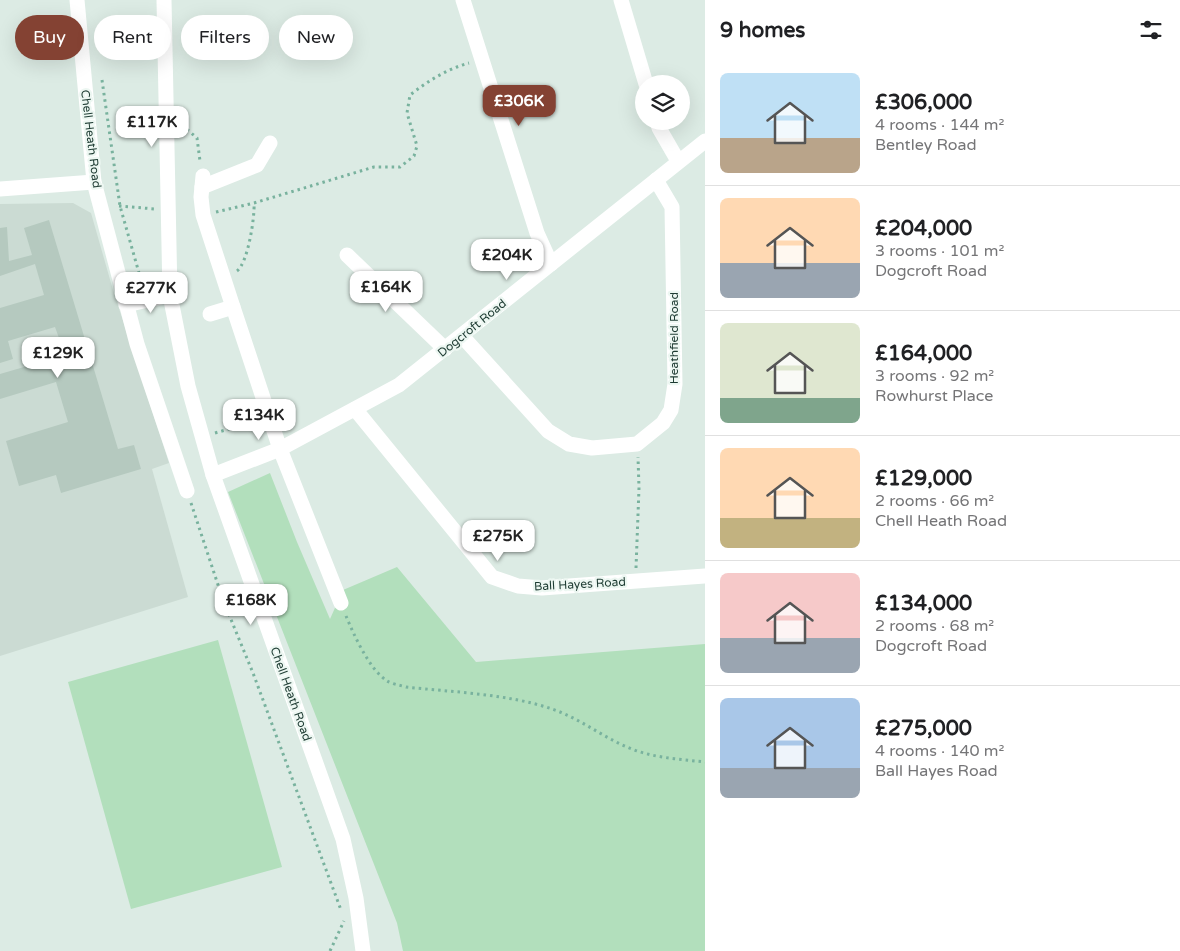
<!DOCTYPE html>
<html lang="en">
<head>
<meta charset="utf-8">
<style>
  body { margin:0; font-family:"Varela Round",sans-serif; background:#f6f6f6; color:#202124; height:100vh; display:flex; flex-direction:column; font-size:19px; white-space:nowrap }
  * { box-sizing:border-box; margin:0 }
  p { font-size:16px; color:#757577 }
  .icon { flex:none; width:28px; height:28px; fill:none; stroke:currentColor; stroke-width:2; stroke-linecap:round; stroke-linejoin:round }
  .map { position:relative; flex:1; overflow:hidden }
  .panel { display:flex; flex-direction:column; background:#fff; width:475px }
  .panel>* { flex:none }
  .top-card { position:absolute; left:15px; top:15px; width:475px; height:45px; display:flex; gap:10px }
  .tools { position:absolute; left:635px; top:75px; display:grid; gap:10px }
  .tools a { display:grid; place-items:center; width:55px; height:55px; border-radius:50%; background:#fff; box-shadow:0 5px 20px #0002; font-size:25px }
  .price { position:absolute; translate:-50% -42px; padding:0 11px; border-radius:10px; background:#fff; color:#222; font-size:16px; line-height:32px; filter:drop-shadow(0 1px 2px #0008) }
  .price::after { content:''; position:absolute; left:50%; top:30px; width:15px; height:11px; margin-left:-8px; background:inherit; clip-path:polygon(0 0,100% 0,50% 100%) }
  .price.selected { background:#844233; color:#fff }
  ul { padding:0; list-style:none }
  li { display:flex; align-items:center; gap:15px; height:125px; padding:0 15px }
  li+li { border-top:1px solid #e0e0e0 }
  li span { display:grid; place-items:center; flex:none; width:140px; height:100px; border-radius:8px; color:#555 }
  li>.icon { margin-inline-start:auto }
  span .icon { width:60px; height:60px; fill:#fffc; stroke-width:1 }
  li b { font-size:21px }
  h2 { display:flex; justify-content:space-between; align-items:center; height:60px; padding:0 15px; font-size:21px }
  .pill { padding:0 18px; border-radius:22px; background:#fff; box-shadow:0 5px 20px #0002; font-size:18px; line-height:45px }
  .pill.selected { background:#844233; color:#fff }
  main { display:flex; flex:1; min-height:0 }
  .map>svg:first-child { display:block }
  .built { fill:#cbdbd3 }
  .green { fill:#b2dfbc }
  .building { fill:#b5c9bf }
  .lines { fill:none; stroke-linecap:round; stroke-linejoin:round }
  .path { stroke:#79b29e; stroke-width:3; stroke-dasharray:2.5 4; stroke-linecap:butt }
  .minor { stroke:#fff; stroke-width:15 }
  .labels { text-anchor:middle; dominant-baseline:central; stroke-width:4.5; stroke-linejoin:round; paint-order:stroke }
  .street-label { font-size:12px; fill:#1d3b32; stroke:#edf7f2 }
</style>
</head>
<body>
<main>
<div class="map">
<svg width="705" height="951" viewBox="0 0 705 951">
  <rect width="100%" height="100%" fill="#dcebe4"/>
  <polygon class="built" points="73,203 91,213 113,290 169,463 152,469 188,597 0,656 0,204"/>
  <g class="green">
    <polygon points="270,473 297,542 330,619 343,590 397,567 476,662 705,644 705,951 403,951 397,923 228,492"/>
    <polygon points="218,640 282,867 131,909 68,682"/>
  </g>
  <polygon class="building" points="49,220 118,449 134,445 141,469 61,493 56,475 19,486 6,441 68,422 56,382 0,399 0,374 55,358 50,341 59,338 55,327 8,341 13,359 0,363 0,308 44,295 35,264 0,276 0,228 7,227 9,261 32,255 24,228"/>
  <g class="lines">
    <g class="path">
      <polyline points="102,80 120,206 143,287"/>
      <polyline points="182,125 197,138 200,161"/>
      <polyline points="119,206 155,209"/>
      <path d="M 216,212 L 254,203 L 374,167 L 400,167 L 414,156 L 417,146 L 407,113 L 410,95 C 428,81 447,69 469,63"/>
      <path d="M 237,271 C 248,263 255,216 254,203"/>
      <polyline points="215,433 257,421"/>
      <polyline points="191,503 223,600 253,673 341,910"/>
      <polyline points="636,568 639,488 638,457"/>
      <path d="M 346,616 C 354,635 369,669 387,681 C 392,684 399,685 406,687 C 452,692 509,694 552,709 C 579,718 601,736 627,747 C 651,758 679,759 705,762"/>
      <polyline points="330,951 344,921"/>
    </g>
    <g class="minor">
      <polyline points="77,0 94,182 137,344 187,491"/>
      <polyline points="164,0 170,295 188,386 213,475 343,839 356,898 363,951"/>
      <polyline points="463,0 537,233 551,264"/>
      <polyline points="621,0 646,84"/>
      <polyline points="657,121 659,128 678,161"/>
      <polyline points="203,176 201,197 203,215 233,307 280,449 341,603"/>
      <polyline points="202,187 257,165 270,143"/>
      <polyline points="0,189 94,182"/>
      <polyline points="347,255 445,349"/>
      <polyline points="126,305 170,295"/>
      <polyline points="210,314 233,307"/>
      <polyline points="462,336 548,431 569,444 592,448 637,444 663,423 671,410 675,384 672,207 656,180"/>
      <polyline points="355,409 492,577 518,586 542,588 705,576"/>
      <polyline points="213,475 280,449 399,385 705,141"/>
    </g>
  </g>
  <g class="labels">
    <g class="street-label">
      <text transform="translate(91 139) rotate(83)">Chell Heath Road</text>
      <text transform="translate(472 328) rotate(-39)">Dogcroft Road</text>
      <text transform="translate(674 338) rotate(-90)">Heathfield Road</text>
      <text transform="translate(580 584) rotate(-3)">Ball Hayes Road</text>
      <text transform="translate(291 694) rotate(70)">Chell Heath Road</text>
    </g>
  </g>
</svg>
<div class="tools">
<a><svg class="icon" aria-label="layers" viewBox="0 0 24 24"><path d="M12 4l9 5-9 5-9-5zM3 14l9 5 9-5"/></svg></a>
</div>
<b class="price selected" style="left:519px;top:127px">£306K</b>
<b class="price" style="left:152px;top:148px">£117K</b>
<b class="price" style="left:507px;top:281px">£204K</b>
<b class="price" style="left:386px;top:313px">£164K</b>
<b class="price" style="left:151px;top:314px">£277K</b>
<b class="price" style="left:58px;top:379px">£129K</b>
<b class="price" style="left:259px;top:441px">£134K</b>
<b class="price" style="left:498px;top:562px">£275K</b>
<b class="price" style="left:251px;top:626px">£168K</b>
<div class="top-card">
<a class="pill selected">Buy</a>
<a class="pill">Rent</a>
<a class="pill">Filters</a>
<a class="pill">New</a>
</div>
</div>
<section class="panel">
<h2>9 homes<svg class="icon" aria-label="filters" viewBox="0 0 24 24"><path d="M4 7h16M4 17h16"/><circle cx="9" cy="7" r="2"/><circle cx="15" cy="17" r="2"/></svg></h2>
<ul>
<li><span style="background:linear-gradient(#bfe0f5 65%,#b9a48a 0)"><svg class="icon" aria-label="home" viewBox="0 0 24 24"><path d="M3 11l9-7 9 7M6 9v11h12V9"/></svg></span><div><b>£306,000</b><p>4 rooms · 144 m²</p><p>Bentley Road</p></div></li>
<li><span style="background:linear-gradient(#ffd9b3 65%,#9aa5b1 0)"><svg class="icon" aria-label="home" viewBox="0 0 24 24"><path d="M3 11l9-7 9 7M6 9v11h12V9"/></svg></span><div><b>£204,000</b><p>3 rooms · 101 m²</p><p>Dogcroft Road</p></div></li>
<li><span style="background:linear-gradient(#dfe7d0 75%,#7fa58c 0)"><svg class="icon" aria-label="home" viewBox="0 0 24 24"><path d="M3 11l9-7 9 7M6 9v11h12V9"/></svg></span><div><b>£164,000</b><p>3 rooms · 92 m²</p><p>Rowhurst Place</p></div></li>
<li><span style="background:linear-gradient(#ffd9b3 70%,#c2b280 0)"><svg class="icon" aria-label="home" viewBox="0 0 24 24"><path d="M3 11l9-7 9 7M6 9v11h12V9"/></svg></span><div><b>£129,000</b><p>2 rooms · 66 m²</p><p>Chell Heath Road</p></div></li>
<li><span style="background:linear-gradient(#f6c9c9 65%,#9aa5b1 0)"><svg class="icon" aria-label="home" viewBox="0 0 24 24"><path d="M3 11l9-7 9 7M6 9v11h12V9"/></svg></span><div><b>£134,000</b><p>2 rooms · 68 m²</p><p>Dogcroft Road</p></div></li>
<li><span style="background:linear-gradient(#a9c7e8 70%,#9aa5b1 0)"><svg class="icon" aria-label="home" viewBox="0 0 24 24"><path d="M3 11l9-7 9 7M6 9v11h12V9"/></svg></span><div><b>£275,000</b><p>4 rooms · 140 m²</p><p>Ball Hayes Road</p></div></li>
</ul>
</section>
</main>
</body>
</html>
